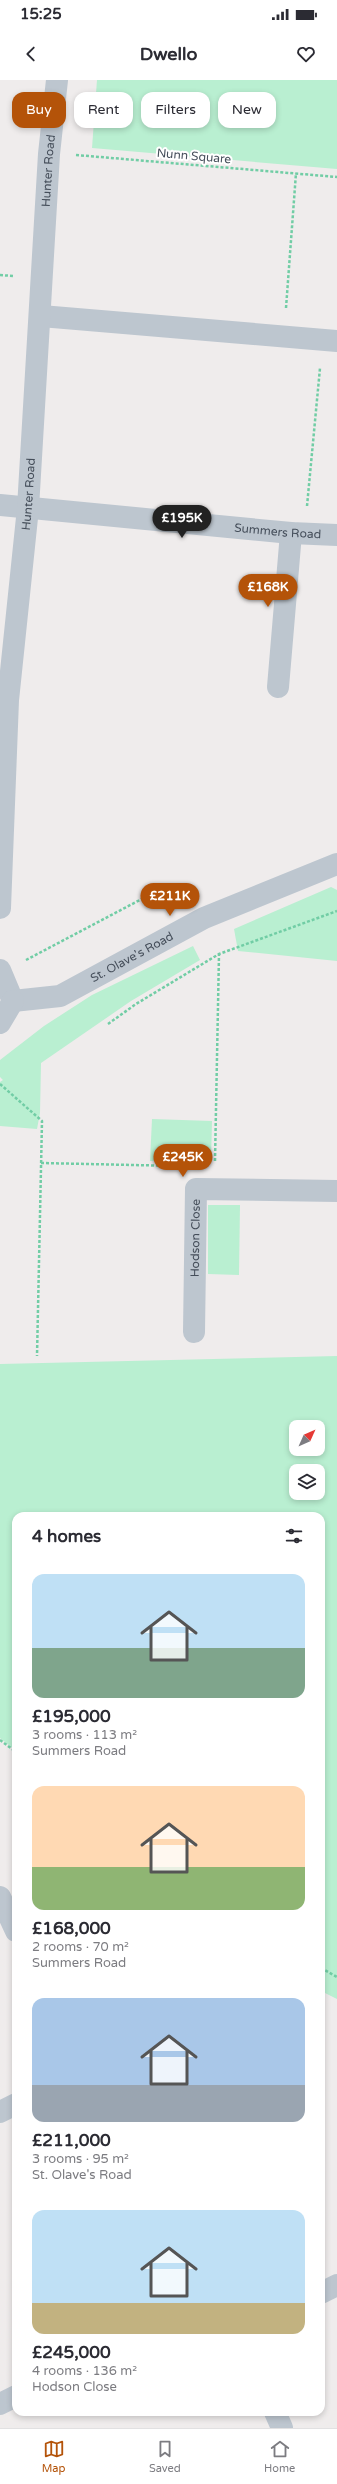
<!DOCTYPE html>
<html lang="en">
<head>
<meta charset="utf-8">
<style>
  body { margin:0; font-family:"Varela Round",sans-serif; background:#f7f7f7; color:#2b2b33; height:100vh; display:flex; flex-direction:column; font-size:15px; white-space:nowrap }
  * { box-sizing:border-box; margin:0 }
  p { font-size:13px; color:#7c7c81 }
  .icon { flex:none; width:22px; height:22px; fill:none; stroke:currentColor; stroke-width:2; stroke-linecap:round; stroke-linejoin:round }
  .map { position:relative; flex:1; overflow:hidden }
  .sheet { position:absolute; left:12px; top:1432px; width:313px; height:904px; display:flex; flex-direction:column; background:#fff; border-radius:12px; box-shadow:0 2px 6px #0003 }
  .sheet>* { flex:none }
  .hud { position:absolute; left:12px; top:12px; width:313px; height:36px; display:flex; gap:8px }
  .needle { width:26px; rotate:45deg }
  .controls { position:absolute; left:289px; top:1340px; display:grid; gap:8px }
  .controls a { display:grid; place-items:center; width:36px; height:36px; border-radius:8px; background:#fff; box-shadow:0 2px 6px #0003; font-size:20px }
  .price { position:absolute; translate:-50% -34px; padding:0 9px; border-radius:14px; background:#b45309; color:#fff; font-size:13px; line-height:26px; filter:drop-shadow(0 1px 2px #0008) }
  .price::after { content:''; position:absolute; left:50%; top:24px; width:12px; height:9px; margin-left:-6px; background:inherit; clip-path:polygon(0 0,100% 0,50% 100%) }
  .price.current { background:#222; color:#fff }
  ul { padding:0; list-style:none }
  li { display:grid; align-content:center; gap:8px; height:212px; padding:0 20px }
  li span { display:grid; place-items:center; height:124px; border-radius:12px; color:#555 }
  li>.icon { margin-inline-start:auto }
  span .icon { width:72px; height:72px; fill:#fffc; stroke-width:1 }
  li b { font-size:17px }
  h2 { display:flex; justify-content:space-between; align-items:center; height:48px; padding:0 20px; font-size:17px }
  .chip { padding:0 14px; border-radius:12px; background:#fff; box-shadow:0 2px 6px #0003; font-size:14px; line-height:36px }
  .chip.current { background:#b45309; color:#fff }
  .status { display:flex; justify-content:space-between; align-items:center; height:28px; padding:0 20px; background:#fff; direction:ltr }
  .status svg { height:11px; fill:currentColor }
  header { display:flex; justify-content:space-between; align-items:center; height:52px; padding:0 20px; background:#fff; font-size:18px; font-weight:800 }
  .tabs { display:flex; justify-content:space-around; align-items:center; height:56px; border-top:1px solid #e1e1e2; background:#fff; font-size:11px; color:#7c7c81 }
  .tabs a { display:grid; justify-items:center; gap:2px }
  .tabs .current { color:#b45309 }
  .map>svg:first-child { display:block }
  .green { fill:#b9efd1; fill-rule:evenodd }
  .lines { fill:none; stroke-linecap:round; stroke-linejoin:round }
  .path { stroke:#71cda5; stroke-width:2.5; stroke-dasharray:3 2; stroke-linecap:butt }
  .minor { stroke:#bdc6cf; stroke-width:22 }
  .labels { text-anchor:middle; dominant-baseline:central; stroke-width:4; stroke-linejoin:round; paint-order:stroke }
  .street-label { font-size:12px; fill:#454e5a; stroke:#fff }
</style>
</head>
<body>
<div class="status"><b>15:25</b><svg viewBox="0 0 49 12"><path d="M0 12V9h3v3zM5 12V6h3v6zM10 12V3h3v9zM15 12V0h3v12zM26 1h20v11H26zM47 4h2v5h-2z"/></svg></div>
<header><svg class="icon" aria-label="back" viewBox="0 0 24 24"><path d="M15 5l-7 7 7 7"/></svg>Dwello<svg class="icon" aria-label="heart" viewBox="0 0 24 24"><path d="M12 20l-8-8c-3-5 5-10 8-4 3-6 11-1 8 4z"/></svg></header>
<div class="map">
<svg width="337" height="2348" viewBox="0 0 337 2348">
  <rect width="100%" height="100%" fill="#efecec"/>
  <g class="green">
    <polygon points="97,0 337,0 337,89 92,68"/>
    <polygon points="331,807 337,810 337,881 238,871 234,849"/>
    <polygon points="193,866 200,880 131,921 41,983 40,1033 37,1049 0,1046 0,1002 3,1000 0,997 0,980 44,946 92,915"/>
    <polygon points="152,1039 212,1041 211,1083 150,1081"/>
    <polygon points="208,1125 240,1125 239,1195 208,1194"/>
    <path d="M 337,1276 L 337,1919 L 321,1911 L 321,1436 L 16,1436 L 16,1671 L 0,1658 L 0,1284 ZM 296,1347 L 318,1347 L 318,1369 L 296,1369 ZM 296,1391 L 318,1391 L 318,1413 L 296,1413 Z"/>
  </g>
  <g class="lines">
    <g class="path">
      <polyline points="76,75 337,97"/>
      <polyline points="0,195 13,196"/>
      <polyline points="286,228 296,93"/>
      <polyline points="307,426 320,288"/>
      <polyline points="26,880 155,812"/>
      <polyline points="108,944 136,924 219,874 337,831"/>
      <polyline points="0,1004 42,1041 37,1276"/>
      <polyline points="215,1081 219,874"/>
      <polyline points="41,1083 179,1086"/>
      <polyline points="0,1660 16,1672"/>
      <polyline points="321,1888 337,1897"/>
    </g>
    <g class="minor">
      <polyline points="41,236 337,261"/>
      <path id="s1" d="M 0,425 L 291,453 L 337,455"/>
      <polyline points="278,607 291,453"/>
      <path id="s2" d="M 0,828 L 8,620 L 28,428 L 49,74 L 57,0"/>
      <polyline points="0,890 13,921"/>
      <path id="s3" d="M 13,921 L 60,916 L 204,838 L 337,784"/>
      <polyline points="0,943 13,921"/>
      <path id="s4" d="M 194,1252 L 196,1109 L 337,1111"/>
      <polyline points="0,1817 16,1851"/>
      <polyline points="0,2032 16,2024"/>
      <polyline points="321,2213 337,2205"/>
      <polyline points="0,2324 16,2316"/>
      <polyline points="275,2332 282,2348"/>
    </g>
  </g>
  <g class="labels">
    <g class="street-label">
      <text transform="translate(194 76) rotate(5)">Nunn Square</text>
      <text stroke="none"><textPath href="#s2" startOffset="739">Hunter Road</textPath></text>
      <text stroke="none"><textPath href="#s2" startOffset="415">Hunter Road</textPath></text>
      <text stroke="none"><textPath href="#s1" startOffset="279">Summers Road</textPath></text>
      <text stroke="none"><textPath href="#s3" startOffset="129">St. Olave's Road</textPath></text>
      <text stroke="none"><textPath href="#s4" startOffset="94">Hodson Close</textPath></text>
    </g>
  </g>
</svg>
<div class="controls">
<a><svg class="needle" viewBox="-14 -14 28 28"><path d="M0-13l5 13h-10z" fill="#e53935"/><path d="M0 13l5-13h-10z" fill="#7c7c81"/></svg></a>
<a><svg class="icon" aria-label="layers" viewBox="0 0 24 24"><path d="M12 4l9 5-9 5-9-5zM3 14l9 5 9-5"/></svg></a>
</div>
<b class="price current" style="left:182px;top:459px">£195K</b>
<b class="price" style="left:268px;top:528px">£168K</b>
<b class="price" style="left:170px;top:837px">£211K</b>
<b class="price" style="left:183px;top:1098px">£245K</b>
<div class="hud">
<a class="chip current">Buy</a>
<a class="chip">Rent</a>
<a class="chip">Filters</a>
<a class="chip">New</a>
</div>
<section class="sheet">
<h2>4 homes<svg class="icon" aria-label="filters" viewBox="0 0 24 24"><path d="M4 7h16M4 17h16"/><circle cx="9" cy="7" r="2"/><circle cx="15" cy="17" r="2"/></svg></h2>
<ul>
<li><span style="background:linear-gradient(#bfe0f5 60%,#7fa58c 0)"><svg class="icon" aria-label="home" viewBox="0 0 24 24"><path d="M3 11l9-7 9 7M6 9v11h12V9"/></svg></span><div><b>£195,000</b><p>3 rooms · 113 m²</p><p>Summers Road</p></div></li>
<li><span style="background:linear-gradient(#ffd9b3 65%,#8fb573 0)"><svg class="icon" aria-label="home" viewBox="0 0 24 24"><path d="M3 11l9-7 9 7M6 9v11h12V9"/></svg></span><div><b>£168,000</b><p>2 rooms · 70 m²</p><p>Summers Road</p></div></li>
<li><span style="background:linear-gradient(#a9c7e8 70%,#9aa5b1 0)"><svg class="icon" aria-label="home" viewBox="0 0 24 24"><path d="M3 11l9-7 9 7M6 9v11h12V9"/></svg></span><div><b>£211,000</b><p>3 rooms · 95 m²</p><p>St. Olave's Road</p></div></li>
<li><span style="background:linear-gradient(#bfe0f5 75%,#c2b280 0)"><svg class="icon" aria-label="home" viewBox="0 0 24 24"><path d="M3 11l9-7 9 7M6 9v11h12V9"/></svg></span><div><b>£245,000</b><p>4 rooms · 136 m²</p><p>Hodson Close</p></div></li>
</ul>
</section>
</div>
<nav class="tabs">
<a class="current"><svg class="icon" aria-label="map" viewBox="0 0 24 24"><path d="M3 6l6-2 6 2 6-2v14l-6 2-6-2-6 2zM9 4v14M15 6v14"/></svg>Map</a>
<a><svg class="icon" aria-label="saved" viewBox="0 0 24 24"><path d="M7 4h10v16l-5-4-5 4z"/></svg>Saved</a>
<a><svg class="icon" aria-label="home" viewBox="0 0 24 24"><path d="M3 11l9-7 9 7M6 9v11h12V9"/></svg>Home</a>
</nav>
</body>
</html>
